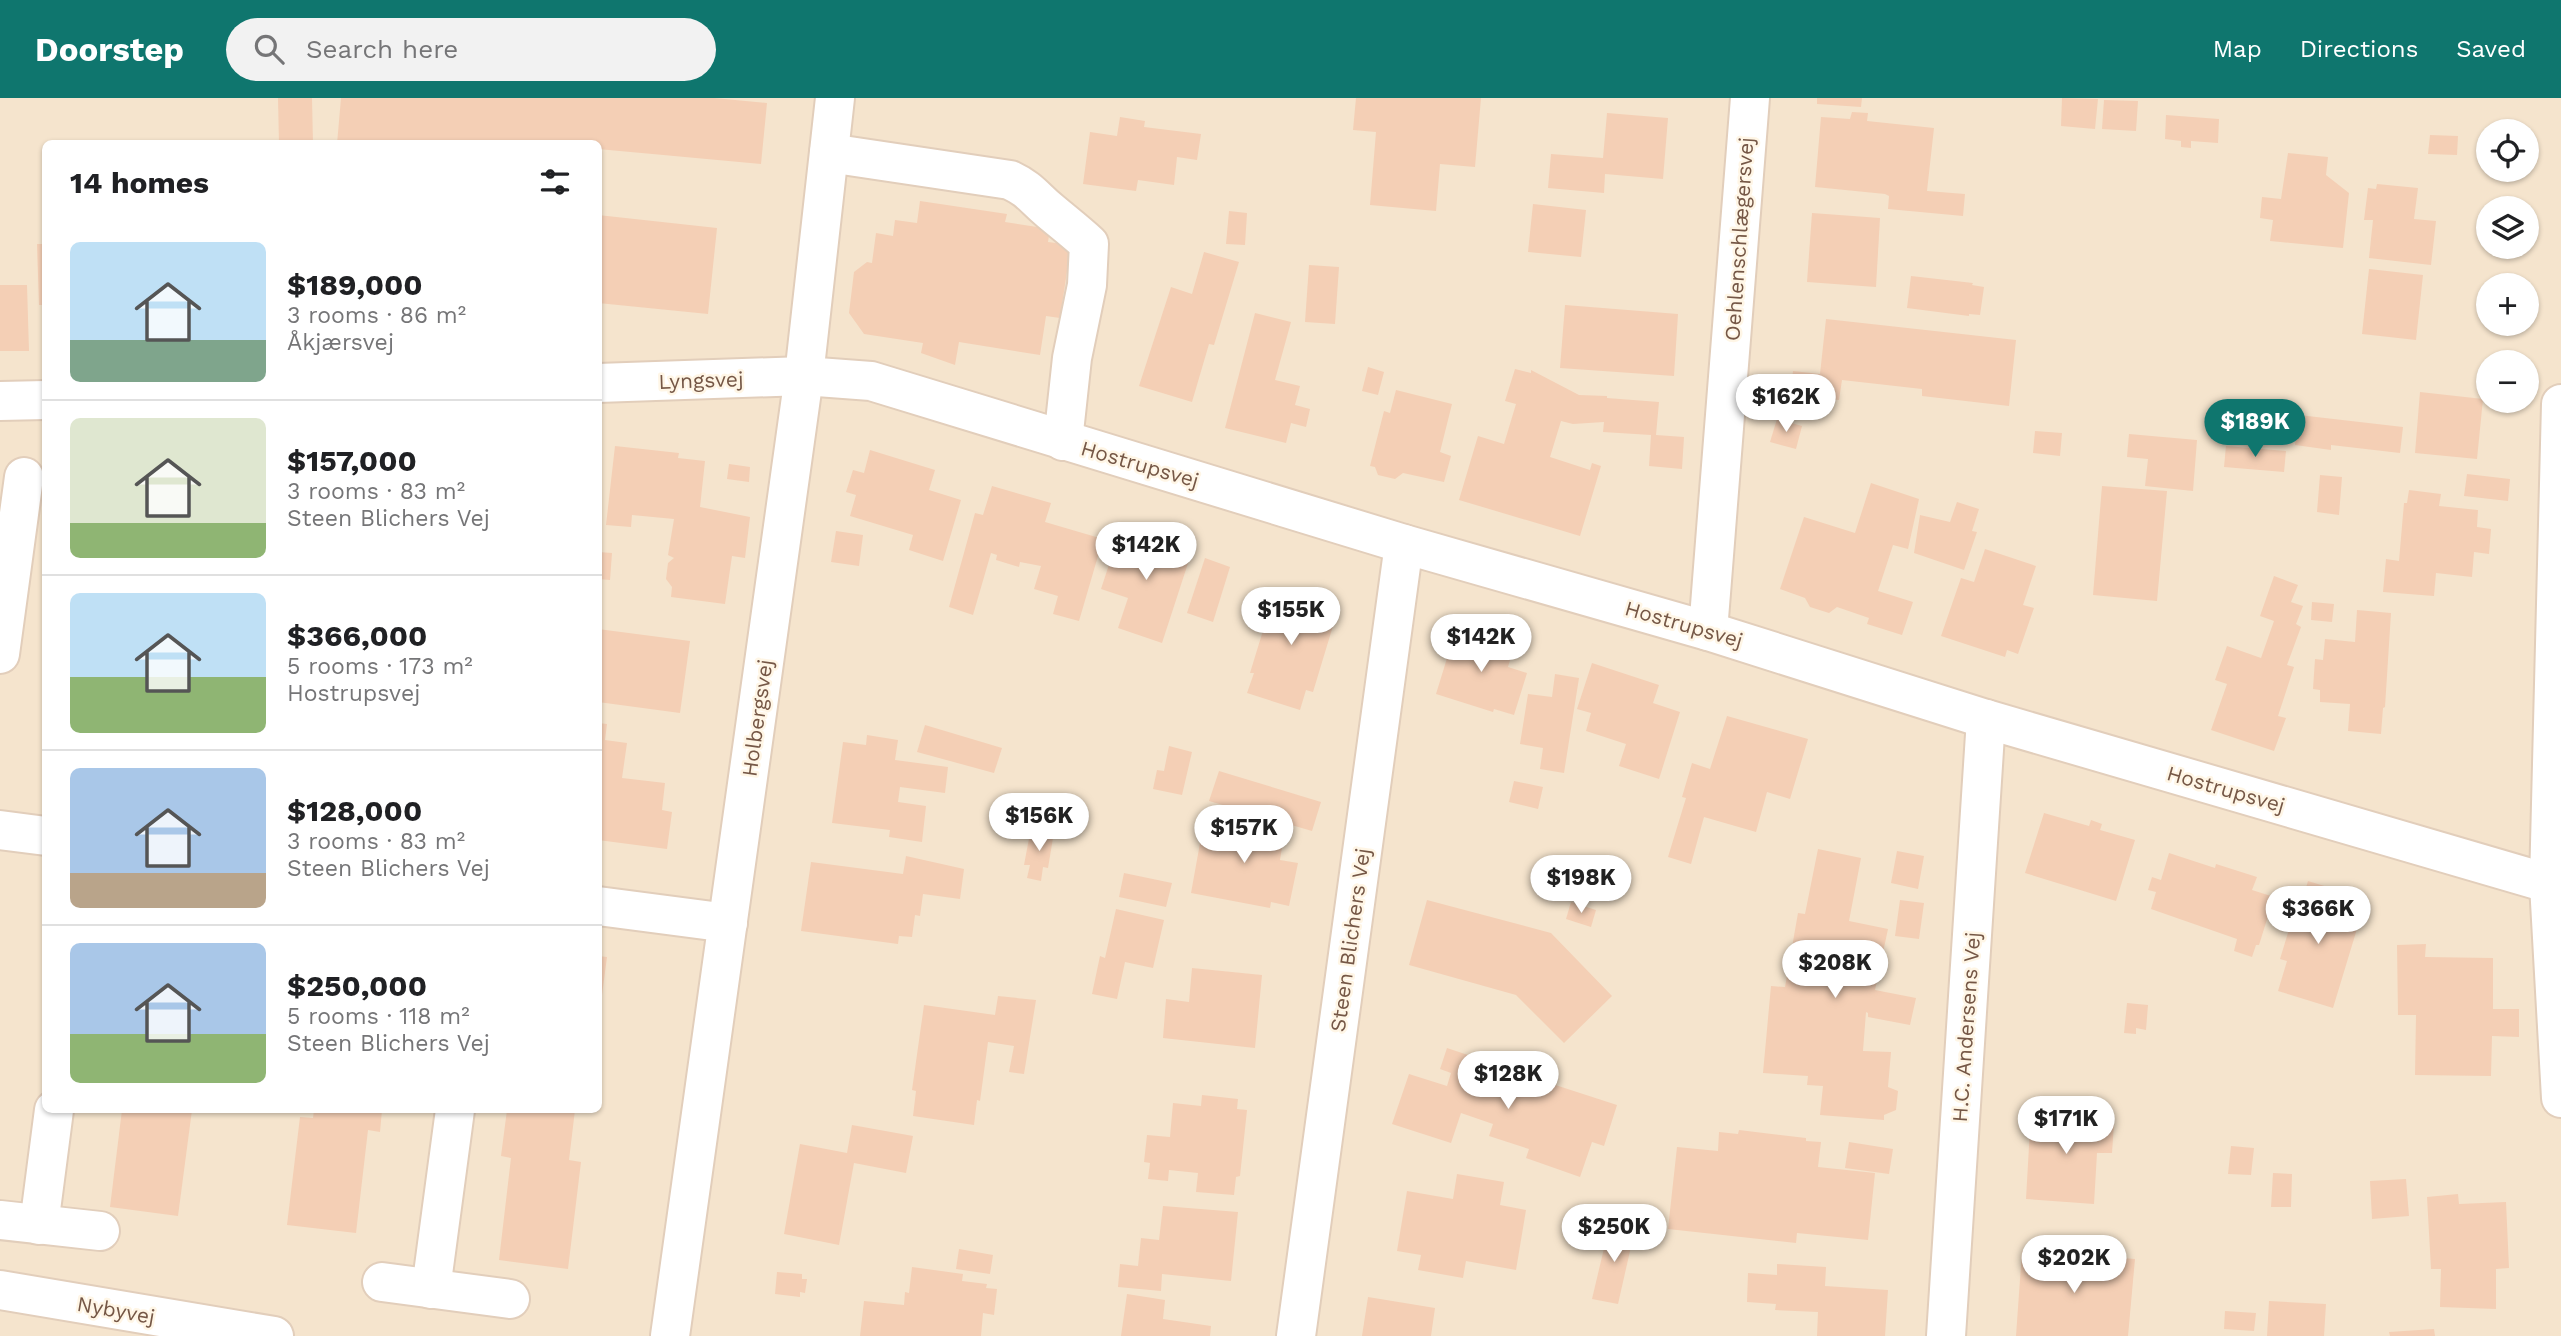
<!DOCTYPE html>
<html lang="en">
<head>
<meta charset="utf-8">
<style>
  body { margin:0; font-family:"Work Sans",sans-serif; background:#f2f2f2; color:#202124; height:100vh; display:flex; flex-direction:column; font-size:26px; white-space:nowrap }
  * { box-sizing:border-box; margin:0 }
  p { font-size:23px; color:#757577 }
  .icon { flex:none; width:38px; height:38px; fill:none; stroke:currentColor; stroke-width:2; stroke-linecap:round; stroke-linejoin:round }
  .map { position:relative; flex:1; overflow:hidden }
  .details { position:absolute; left:42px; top:42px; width:560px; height:973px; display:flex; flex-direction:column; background:#fff; border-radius:10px; box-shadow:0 2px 5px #0004 }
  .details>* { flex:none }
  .controls { position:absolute; left:2476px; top:21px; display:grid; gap:14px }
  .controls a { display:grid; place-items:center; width:63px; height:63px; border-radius:50%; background:#fff; box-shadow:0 2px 5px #0004; font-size:35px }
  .price { position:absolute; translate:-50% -60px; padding:0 16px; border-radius:24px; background:#fff; color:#222; font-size:23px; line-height:46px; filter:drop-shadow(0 2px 4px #0008) }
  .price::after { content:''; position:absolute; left:50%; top:42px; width:21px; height:16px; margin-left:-10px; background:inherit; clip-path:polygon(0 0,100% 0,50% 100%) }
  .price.active { background:#0f766e; color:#fff }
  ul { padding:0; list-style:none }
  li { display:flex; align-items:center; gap:21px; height:175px; padding:0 28px }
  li+li { border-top:2px solid #e0e0e0 }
  li span { display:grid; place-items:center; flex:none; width:196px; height:140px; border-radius:10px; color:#555 }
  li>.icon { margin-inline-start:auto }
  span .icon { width:84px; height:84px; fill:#fffc; stroke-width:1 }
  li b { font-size:30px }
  h2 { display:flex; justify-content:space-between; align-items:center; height:84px; padding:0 28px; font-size:30px }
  header { display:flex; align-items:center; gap:42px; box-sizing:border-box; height:98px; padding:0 35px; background:#0f766e; color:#fff }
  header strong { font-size:33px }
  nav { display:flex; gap:38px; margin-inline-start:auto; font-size:24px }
  .search { width:490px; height:63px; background:#f2f2f2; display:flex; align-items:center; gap:18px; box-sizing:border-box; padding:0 24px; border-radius:38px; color:#757577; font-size:26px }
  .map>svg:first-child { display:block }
  .residential { fill:#f5e4cd; fill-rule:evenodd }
  .building { fill:#f4cfb5 }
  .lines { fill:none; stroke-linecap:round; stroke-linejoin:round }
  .minor-casing { stroke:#e2cebb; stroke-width:42 }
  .minor { stroke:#fff; stroke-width:38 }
  .labels { text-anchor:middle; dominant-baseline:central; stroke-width:5; stroke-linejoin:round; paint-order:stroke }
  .street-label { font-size:21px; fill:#755746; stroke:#fff6e6 }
</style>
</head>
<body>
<header>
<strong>Doorstep</strong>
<div class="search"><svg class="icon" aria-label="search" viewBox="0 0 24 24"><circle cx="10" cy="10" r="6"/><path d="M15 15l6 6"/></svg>Search here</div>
<nav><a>Map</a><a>Directions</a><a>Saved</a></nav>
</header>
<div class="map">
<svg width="2561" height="1238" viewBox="0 0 2561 1238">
  <rect width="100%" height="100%" fill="#fdf2df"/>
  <path class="residential" d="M 0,0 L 2561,0 L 2561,1238 L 0,1238 ZM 2488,33 L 2527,33 L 2527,72 L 2488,72 ZM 46,46 L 598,46 L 598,1012 L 46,1012 ZM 2488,110 L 2527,110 L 2527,149 L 2488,149 ZM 2488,187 L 2527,187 L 2527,226 L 2488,226 ZM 2488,264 L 2527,264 L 2527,303 L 2488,303 Z"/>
  <g class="building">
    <polygon points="278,0 312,0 313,46 279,46"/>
    <polygon points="341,0 714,0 767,5 761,66 598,51 598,46 337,46"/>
    <polygon points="1356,0 1481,0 1475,69 1440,66 1436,113 1370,107 1376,34 1353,32"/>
    <polygon points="1817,0 1862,0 1861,9 1817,6"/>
    <polygon points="2062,0 2098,1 2095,31 2061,28"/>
    <polygon points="2104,2 2138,3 2136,33 2102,31"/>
    <polygon points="1852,14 1868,15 1867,23 1934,30 1927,93 1965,96 1963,118 1888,111 1889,98 1885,96 1815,89 1821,19 1850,21"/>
    <polygon points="1607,15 1668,20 1663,81 1605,76 1604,95 1548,90 1551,56 1603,60"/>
    <polygon points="2166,17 2219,21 2218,45 2191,43 2191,50 2181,49 2181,43 2165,41"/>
    <polygon points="1120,19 1145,23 1144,29 1201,36 1197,62 1177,59 1174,87 1138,82 1136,93 1083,86 1090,34 1117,38"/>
    <polygon points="2430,37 2458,38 2457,57 2428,56"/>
    <polygon points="185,42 185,46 157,46 157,43"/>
    <polygon points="2288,55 2328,59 2326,77 2349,95 2343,150 2270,143 2273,122 2260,120 2262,99 2281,101"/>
    <polygon points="2377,86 2418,90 2414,121 2436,123 2431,167 2369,160 2373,122 2364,122 2368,90 2376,91"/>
    <polygon points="920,103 1007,116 1005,124 1050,131 1048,144 1071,147 1060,220 1046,218 1040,257 959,244 955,267 921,255 923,245 864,236 849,215 854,174 867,164 872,165 876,135 893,138 895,122 917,125"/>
    <polygon points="1533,106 1586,112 1581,159 1528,154"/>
    <polygon points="1229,113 1247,115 1245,147 1226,146"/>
    <polygon points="1812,115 1880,120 1876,189 1807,184"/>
    <polygon points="598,117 717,130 708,216 598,205"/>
    <polygon points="37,146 46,146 46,207 39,207"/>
    <polygon points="1204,154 1239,164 1214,247 1209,246 1192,304 1139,288 1171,189 1192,196"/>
    <polygon points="1309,167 1339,169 1335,226 1305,224"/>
    <polygon points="2369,171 2423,177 2416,242 2362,236"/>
    <polygon points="1911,178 1973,185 1972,187 1984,189 1980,217 1969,216 1969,218 1907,210"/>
    <polygon points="0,187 27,187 29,253 0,253"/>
    <polygon points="1565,207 1678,216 1674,278 1560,270"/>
    <polygon points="1255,215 1291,224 1275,282 1300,288 1295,307 1310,311 1306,329 1291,325 1286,345 1225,330"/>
    <polygon points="1826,221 2016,242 2009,308 1922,298 1922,291 1842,282 1839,302 1790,296 1793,273 1820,276"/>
    <polygon points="1368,269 1384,274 1378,297 1362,293"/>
    <polygon points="1515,271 1531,275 1531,272 1579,297 1607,298 1607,300 1659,304 1656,337 1684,339 1682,371 1649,368 1651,337 1603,334 1604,324 1573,326 1561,323 1550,359 1590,372 1592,365 1601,368 1580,438 1459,402 1478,338 1504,346 1516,306 1505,303"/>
    <polygon points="1396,292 1452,306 1440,354 1451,358 1444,384 1403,375 1395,381 1378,377 1375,369 1370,368 1384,313 1390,315"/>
    <polygon points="2420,294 2483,301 2477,361 2415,355"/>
    <polygon points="2299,317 2403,329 2400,355 2331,347 2331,352 2295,347"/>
    <polygon points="1777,321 1802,328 1796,351 1770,344"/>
    <polygon points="2035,333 2062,335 2060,358 2033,355"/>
    <polygon points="2129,336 2197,342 2193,393 2145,388 2148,361 2127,359"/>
    <polygon points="615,348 679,355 678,360 705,363 700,409 750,419 745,460 732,458 725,506 671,499 672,489 666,481 668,465 674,460 668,457 674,421 632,417 631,429 606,427"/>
    <polygon points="2226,348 2286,353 2284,374 2224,369"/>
    <polygon points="870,352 935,372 929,392 961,402 943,463 909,452 913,437 850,418 856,397 846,394 853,372 864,375"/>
    <polygon points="729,366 750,369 749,384 727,381"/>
    <polygon points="2467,376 2510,381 2508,403 2464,398"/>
    <polygon points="2320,377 2342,379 2339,417 2317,414"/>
    <polygon points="1871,385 1919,401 1908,451 1893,447 1878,493 1913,504 1902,537 1867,526 1869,520 1837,509 1829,515 1810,509 1805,500 1780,491 1804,419 1855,435"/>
    <polygon points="992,388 1051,405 1045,424 1103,441 1079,523 1053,516 1058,498 1034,491 1041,468 1020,464 1019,469 996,462 997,457 991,455 973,517 949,509 975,415 983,417"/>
    <polygon points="2102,388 2167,393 2157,503 2093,497"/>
    <polygon points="2409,392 2441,396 2439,408 2478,412 2477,429 2491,431 2489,456 2474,454 2472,479 2436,475 2434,498 2383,494 2386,461 2399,463 2404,405 2407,405"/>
    <polygon points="1957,404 1979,411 1972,433 1977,434 1964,472 1914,455 1920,417 1950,424"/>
    <polygon points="1121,430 1192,453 1162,545 1118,530 1128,500 1101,491"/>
    <polygon points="836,433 863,437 859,468 831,464"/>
    <polygon points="1985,451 2036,468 2023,507 2034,510 2018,556 2007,552 2005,559 1941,538 1961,480 1974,484"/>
    <polygon points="598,454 612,455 610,482 598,481"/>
    <polygon points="1205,460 1230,469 1213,524 1187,515"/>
    <polygon points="2274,478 2298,487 2291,504 2303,508 2296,526 2301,529 2287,567 2294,569 2278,618 2286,620 2274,653 2211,632 2227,586 2215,582 2227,548 2261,560 2274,523 2260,518"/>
    <polygon points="1276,489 1339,508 1313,594 1306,592 1300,612 1247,595 1254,575 1250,575 1265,526 1257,524 1267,493 1275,496"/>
    <polygon points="2312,504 2334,506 2332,524 2311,522"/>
    <polygon points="2357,512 2391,515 2385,609 2383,610 2381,636 2348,633 2350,606 2320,604 2320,592 2313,591 2315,561 2323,562 2325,541 2355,544"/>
    <polygon points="598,531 690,543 680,615 598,604"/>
    <polygon points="1456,531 1514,549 1508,569 1527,575 1514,617 1494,611 1493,614 1436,596"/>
    <polygon points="1592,565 1659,587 1653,605 1680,614 1659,681 1619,668 1626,646 1586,633 1591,615 1577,611"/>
    <polygon points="1555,576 1579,580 1564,675 1540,671 1543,650 1520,646 1528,596 1552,599"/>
    <polygon points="1727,618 1808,641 1790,701 1767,694 1756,734 1704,719 1691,766 1668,759 1686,700 1682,699 1692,665 1710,671"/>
    <polygon points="598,625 607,626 605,642 627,645 622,680 665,685 662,712 672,714 667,751 598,742"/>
    <polygon points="925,627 1002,650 994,675 917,654"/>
    <polygon points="867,637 898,642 895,662 948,669 945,695 900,689 898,704 926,708 922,744 889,739 890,732 832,725 843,644 866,647"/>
    <polygon points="1169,648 1192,654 1182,697 1153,691 1157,672 1164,673"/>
    <polygon points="1219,673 1321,704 1312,733 1209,703"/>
    <polygon points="1514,683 1543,689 1538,711 1509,704"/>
    <polygon points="2044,715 2089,728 2091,722 2102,726 2100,732 2135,742 2116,803 2025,775"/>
    <polygon points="1204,723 1242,730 1243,723 1285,731 1280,762 1298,765 1289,808 1271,804 1270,810 1191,795"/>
    <polygon points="1031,730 1054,734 1048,770 1043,769 1041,783 1027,780 1030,767 1024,767"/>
    <polygon points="1818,751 1861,760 1849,823 1888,831 1875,892 1916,900 1910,927 1868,919 1868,915 1866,914 1863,953 1891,954 1888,989 1898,993 1896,1012 1884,1017 1884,1022 1820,1017 1823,988 1807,987 1808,978 1763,975 1771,888 1785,889 1798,815 1805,816"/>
    <polygon points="1897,753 1924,758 1918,791 1891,785"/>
    <polygon points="2169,755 2215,770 2216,766 2257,779 2252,792 2274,799 2259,847 2256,847 2252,859 2234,853 2237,841 2151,811 2156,794 2148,792 2152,779 2161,782"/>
    <polygon points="906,758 964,771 960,801 923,796 920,818 915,817 912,839 899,838 898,846 801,833 811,764 903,776"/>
    <polygon points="1124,775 1172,785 1166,809 1119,799"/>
    <polygon points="2308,783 2334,791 2331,801 2363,811 2333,910 2278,893 2287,863 2280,861 2301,792 2305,793"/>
    <polygon points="1427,802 1551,835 1612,898 1564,945 1516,897 1409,867"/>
    <polygon points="1900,802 1924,805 1919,841 1895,838"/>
    <polygon points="1571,804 1596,812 1591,829 1566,821"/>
    <polygon points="1116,811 1164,822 1153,870 1125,864 1117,901 1092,896 1100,858 1105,860"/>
    <polygon points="2426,846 2425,859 2493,860 2493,911 2519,911 2519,939 2492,938 2491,978 2415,977 2416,917 2398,917 2397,847"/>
    <polygon points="598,858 607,859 600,912 598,912"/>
    <polygon points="1192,870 1262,877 1255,950 1163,940 1166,901 1189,904"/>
    <polygon points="998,898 1036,902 1024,976 1009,974 1014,948 988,944 980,1003 977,1002 974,1027 913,1018 916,993 912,992 924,907 995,917"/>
    <polygon points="2127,905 2148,907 2146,932 2136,930 2136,936 2124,935"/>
    <polygon points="1447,950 1525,976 1522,986 1540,992 1543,983 1617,1007 1604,1048 1592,1044 1580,1079 1526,1060 1529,1051 1489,1038 1493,1026 1461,1015 1451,1045 1392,1026 1409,976 1447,988 1451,975 1440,971"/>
    <polygon points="1202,997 1238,1001 1237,1011 1247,1012 1240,1078 1236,1079 1234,1097 1196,1094 1198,1075 1169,1072 1168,1083 1148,1081 1150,1065 1144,1064 1147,1037 1170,1039 1173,1005 1201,1008"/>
    <polygon points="122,1012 192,1012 178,1118 110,1109"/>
    <polygon points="314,1012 382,1012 380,1034 368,1032 356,1135 287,1127 300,1019 313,1020"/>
    <polygon points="507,1012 575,1012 569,1062 581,1064 568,1171 499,1162 511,1060 501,1058"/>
    <polygon points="2031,1013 2100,1018 2100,1024 2114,1026 2112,1055 2097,1055 2094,1106 2026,1101"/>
    <polygon points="852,1027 913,1038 906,1075 854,1065 839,1147 784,1136 800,1046 847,1055"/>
    <polygon points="1739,1032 1806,1040 1806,1043 1821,1044 1818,1069 1875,1075 1868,1142 1797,1135 1796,1145 1668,1131 1677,1049 1718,1053 1719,1034 1738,1036"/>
    <polygon points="1849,1044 1893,1051 1889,1076 1845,1070"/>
    <polygon points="2231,1048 2254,1050 2251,1077 2228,1076"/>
    <polygon points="2273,1075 2292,1076 2291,1109 2271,1109"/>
    <polygon points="1457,1076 1504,1084 1500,1107 1526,1112 1516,1172 1466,1163 1463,1180 1418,1172 1421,1157 1397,1153 1407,1093 1453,1101"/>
    <polygon points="2406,1081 2409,1118 2372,1121 2370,1083"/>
    <polygon points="2458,1096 2459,1106 2506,1104 2509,1170 2496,1171 2496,1211 2440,1209 2441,1171 2431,1171 2427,1099"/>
    <polygon points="1163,1108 1238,1114 1231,1183 1162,1176 1161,1193 1118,1189 1120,1166 1138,1168 1141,1140 1159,1142"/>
    <polygon points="1610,1125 1635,1131 1618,1206 1592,1201"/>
    <polygon points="959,1151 993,1157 990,1176 956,1171"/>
    <polygon points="2022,1153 2135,1161 2128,1238 2016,1238"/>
    <polygon points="1777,1166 1826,1169 1825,1188 1888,1192 1885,1238 1817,1238 1818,1214 1775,1212 1776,1206 1747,1204 1748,1175 1777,1177"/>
    <polygon points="912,1169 963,1176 962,1183 987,1186 986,1190 997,1191 994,1217 983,1215 981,1238 860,1238 864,1203 904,1207 905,1194 909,1195"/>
    <polygon points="777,1174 802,1176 802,1181 807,1181 805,1195 800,1194 800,1199 775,1196"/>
    <polygon points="1127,1196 1165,1202 1163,1221 1211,1228 1210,1238 1121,1238"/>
    <polygon points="1368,1199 1435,1210 1431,1238 1362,1238"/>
    <polygon points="2269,1203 2326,1206 2324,1238 2267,1238"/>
    <polygon points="2225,1213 2256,1215 2254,1233 2224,1231"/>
    <polygon points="2434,1231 2435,1238 2390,1238 2389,1234"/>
  </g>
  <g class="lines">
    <g class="minor-casing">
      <g id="minor">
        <path d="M 829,55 L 1010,82 C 1031,92 1033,99 1050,113 C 1063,124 1076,134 1089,146 L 1087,187 L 1072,260 L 1063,343"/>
        <polyline points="598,285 804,278 871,283 1404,446 1708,533 1986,621 2561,789"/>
        <polyline points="0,303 46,302"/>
        <polyline points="2561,306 2549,786 2561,1000"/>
        <polyline points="1708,533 1750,0"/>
        <polyline points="0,556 24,379"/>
        <polyline points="0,732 46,738"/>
        <polyline points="598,808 728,825"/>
        <polyline points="0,1122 100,1133"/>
        <polyline points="39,1127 54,1012"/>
        <polyline points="382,1184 510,1201"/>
        <polyline points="431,1191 455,1012"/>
        <polyline points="0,1192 274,1238"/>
        <polyline points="670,1238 804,278 835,0"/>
        <polyline points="1296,1238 1404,446"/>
        <polyline points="1946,1238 1986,621"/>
      </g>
    </g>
    <use href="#minor" class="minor"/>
  </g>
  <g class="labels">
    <g class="street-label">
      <text transform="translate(1739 141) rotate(-86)">Oehlenschlægersvej</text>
      <text transform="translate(701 282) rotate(-2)">Lyngsvej</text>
      <text transform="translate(1140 366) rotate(16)">Hostrupsvej</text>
      <text transform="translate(1684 526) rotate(16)">Hostrupsvej</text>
      <text transform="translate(757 620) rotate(-82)">Holbergsvej</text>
      <text transform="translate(2226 691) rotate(16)">Hostrupsvej</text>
      <text transform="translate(1350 842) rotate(-82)">Steen Blichers Vej</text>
      <text transform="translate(1966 929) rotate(-86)">H.C. Andersens Vej</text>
      <text transform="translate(116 1212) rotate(10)">Nybyvej</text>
    </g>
  </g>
</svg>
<div class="controls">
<a><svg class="icon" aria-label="locate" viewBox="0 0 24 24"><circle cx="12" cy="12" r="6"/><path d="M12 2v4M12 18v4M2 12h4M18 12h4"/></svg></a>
<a><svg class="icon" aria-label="layers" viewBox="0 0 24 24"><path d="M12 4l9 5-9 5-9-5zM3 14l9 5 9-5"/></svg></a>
<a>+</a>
<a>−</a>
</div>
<b class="price" style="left:1786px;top:336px">$162K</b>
<b class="price active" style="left:2255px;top:361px">$189K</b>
<b class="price" style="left:1146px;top:484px">$142K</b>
<b class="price" style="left:1291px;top:549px">$155K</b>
<b class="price" style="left:1481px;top:576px">$142K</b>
<b class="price" style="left:1039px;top:755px">$156K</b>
<b class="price" style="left:1244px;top:767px">$157K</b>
<b class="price" style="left:1581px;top:817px">$198K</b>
<b class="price" style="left:2318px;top:848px">$366K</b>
<b class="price" style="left:1835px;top:902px">$208K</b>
<b class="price" style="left:1508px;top:1013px">$128K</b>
<b class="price" style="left:2066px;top:1058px">$171K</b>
<b class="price" style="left:1614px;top:1166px">$250K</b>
<b class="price" style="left:2074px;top:1197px">$202K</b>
<section class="details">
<h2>14 homes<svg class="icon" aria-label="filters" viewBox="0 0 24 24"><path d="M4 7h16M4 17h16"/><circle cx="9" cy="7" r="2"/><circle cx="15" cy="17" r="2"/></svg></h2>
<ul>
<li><span style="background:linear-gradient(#bfe0f5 70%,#7fa58c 0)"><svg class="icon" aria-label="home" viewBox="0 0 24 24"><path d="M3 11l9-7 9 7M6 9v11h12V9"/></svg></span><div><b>$189,000</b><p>3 rooms · 86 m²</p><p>Åkjærsvej</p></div></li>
<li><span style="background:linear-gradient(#dfe7d0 75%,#8fb573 0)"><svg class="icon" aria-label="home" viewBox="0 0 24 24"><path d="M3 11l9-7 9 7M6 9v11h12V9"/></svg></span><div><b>$157,000</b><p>3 rooms · 83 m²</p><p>Steen Blichers Vej</p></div></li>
<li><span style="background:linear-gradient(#bfe0f5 60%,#8fb573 0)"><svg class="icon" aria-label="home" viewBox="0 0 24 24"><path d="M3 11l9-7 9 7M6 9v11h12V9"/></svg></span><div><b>$366,000</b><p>5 rooms · 173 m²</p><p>Hostrupsvej</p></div></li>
<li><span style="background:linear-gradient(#a9c7e8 75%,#b9a48a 0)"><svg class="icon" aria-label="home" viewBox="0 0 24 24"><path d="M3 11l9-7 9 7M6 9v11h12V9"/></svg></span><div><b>$128,000</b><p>3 rooms · 83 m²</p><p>Steen Blichers Vej</p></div></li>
<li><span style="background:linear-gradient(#a9c7e8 65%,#8fb573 0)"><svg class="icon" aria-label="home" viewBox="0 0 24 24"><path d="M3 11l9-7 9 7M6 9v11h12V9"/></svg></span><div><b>$250,000</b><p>5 rooms · 118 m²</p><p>Steen Blichers Vej</p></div></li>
</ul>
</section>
</div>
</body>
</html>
